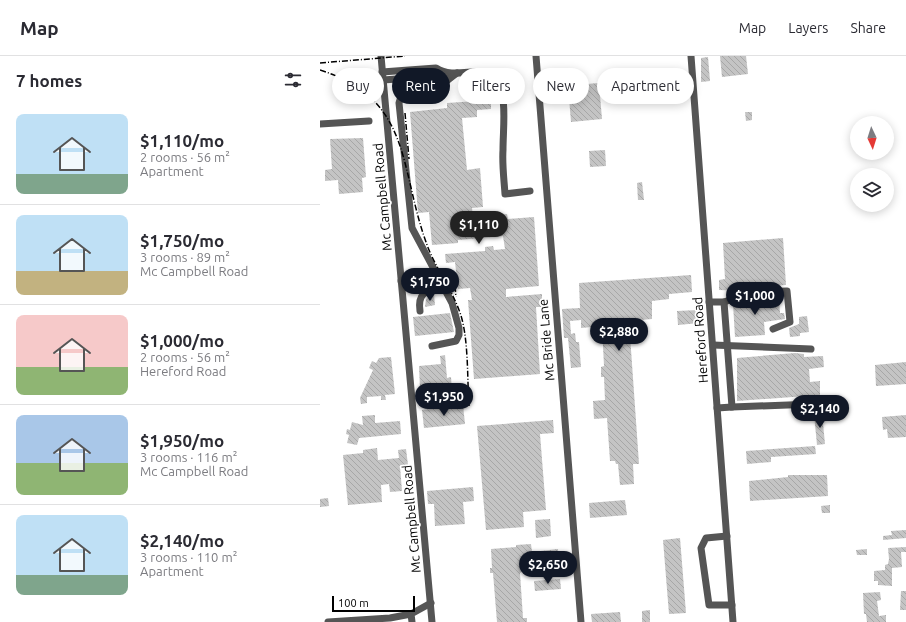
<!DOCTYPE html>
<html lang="en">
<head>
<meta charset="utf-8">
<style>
  body { margin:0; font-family:Ubuntu,sans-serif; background:#f2f2f3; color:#2b2b33; height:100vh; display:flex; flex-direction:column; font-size:15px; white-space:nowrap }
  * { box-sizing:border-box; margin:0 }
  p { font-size:13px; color:#7c7c81 }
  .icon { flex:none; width:22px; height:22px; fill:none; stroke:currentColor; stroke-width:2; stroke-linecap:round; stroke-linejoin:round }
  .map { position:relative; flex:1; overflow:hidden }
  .drawer { display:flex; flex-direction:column; background:#fff; width:320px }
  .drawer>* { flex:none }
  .top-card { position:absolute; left:12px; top:12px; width:380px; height:36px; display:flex; gap:8px }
  .needle { width:26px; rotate:176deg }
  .controls { position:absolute; left:530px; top:60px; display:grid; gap:8px }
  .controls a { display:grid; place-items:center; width:44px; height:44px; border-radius:50%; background:#fff; box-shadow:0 2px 10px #0003; font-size:20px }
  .scale { position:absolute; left:12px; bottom:10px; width:83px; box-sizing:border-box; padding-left:4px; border:2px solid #000; border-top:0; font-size:11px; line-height:14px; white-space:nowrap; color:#000; -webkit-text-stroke:3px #fff; paint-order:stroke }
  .price { position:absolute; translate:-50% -34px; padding:0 9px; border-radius:14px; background:#111827; color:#fff; font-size:13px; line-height:26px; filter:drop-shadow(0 1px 2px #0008) }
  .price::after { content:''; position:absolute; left:50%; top:24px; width:12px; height:9px; margin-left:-6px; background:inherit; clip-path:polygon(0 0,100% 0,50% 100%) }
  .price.active { background:#222; color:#fff }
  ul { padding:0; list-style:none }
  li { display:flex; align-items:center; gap:12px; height:100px; padding:0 16px }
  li+li { border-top:1px solid #e1e1e2 }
  li span { display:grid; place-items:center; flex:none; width:112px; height:80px; border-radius:8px; color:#555 }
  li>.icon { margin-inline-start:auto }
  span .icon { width:48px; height:48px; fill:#fffc; stroke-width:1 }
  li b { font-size:17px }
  h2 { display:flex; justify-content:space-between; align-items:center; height:48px; padding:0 16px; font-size:17px }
  .chip { padding:0 14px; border-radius:18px; background:#fff; box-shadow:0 2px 10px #0003; font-size:14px; line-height:36px }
  .chip.active { background:#111827; color:#fff }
  header { display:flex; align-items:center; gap:24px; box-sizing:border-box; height:56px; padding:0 20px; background:#fff; border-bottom:1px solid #e1e1e2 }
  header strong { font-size:19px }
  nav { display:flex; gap:22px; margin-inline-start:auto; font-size:14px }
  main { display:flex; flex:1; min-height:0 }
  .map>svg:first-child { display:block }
  .building { fill:url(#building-back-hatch) }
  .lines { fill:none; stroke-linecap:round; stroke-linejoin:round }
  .minor { stroke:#555; stroke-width:7 }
  .rail { stroke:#000; stroke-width:1.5; stroke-dasharray:6 2 1 2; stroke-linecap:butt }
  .labels { text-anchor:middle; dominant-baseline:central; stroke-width:3.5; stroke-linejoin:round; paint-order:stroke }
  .street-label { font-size:13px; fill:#000; stroke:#fff }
</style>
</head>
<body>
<header>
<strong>Map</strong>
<nav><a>Map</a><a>Layers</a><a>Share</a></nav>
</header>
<main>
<section class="drawer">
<h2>7 homes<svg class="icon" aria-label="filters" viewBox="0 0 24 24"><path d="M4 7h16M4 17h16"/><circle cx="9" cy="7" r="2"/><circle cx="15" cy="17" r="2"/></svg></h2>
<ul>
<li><span style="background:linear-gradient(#bfe0f5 75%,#7fa58c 0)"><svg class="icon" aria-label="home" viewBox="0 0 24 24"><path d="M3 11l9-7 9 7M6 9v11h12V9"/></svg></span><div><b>$1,110/mo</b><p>2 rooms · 56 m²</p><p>Apartment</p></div></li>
<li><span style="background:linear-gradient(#bfe0f5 70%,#c2b280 0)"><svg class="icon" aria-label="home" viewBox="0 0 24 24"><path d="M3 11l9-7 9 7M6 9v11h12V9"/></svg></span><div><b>$1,750/mo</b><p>3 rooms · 89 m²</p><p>Mc Campbell Road</p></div></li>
<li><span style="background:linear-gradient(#f6c9c9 65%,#8fb573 0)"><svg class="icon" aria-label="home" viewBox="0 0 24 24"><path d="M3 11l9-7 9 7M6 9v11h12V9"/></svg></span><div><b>$1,000/mo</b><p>2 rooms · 56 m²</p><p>Hereford Road</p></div></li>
<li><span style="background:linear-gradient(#a9c7e8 60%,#8fb573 0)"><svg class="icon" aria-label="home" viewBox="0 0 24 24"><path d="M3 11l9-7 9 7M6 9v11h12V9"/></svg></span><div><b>$1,950/mo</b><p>3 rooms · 116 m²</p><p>Mc Campbell Road</p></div></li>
<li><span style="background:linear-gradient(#bfe0f5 75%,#7fa58c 0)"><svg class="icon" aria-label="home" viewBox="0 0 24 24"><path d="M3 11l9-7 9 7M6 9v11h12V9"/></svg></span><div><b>$2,140/mo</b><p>3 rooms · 110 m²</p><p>Apartment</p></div></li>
</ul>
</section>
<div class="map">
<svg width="586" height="566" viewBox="0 0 586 566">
  <defs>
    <pattern id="building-back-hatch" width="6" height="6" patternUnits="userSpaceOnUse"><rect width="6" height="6" fill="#c4c4c4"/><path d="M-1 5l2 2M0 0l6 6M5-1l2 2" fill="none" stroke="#a7a7a7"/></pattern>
  </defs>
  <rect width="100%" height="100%" fill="#fff"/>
  <g class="building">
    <polygon points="400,0 426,0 428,18 402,21"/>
    <polygon points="388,1 390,25 381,26 381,2"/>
    <polygon points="243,24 253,24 254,29 279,27 282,63 251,66 249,42 244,42"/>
    <polygon points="171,44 171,53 157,54 157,61 142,62 147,114 160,112 163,151 152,152 153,161 187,158 188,163 214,161 219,230 186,233 186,241 222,238 222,251 216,251 220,318 154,323 148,244 152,244 150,232 138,233 135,206 126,207 125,198 165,195 165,191 173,190 174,194 185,193 183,180 138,184 138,187 112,189 109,156 98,157 90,56 127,52 127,47"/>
    <polygon points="425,56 432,56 432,64 426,65"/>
    <polygon points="43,82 46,121 42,122 43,136 19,138 18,124 5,125 5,114 12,113 10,83"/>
    <polygon points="285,94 286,110 270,111 269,95"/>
    <polygon points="322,126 324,144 318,144 317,127"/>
    <polygon points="463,182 466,229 433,231 422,235 399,234 399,224 405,223 403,187"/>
    <polygon points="371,219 372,236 349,238 349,243 332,245 332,263 309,265 319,408 313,408 314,428 300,429 298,408 296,408 295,405 290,405 287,362 274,363 273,345 285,344 284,321 281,321 281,311 284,310 282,270 261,272 261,264 250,265 251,278 255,277 256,286 259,286 261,311 251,312 248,282 244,282 242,253 260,252 259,227"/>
    <polygon points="114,239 115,249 105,251 106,243"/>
    <polygon points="436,241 449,241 449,244 459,243 460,257 464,257 465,263 444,266 445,279 415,281 413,248 436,244"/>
    <polygon points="378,254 379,267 358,269 357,255"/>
    <polygon points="130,257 134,276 95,280 93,261"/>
    <polygon points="487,260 489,276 480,277 480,280 470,281 469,272 479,268 479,261"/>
    <polygon points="475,297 484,298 484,301 503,300 504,311 489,313 490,326 500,325 500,339 417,345 417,302"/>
    <polygon points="125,299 127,322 131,321 132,335 112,337 112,332 100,334 99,310 121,308 120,300"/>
    <polygon points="71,301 75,338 65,339 66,344 61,344 61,340 47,341 47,347 41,348 40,342 53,314 49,312 52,305 56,307 59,302"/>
    <polygon points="586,306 586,328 556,330 555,309"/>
    <polygon points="143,349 145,368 104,372 102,354"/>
    <polygon points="502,357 505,388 497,389 494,358"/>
    <polygon points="55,359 55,367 80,365 81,378 39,382 37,389 27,387 29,379 26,378 27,373 30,374 32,366 43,369 42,360"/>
    <polygon points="586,359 586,381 568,382 567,373 563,374 562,361"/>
    <polygon points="233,364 234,377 220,378 226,454 203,456 204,471 166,474 157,370"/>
    <polygon points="495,390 496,398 451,401 451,406 427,408 426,395"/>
    <polygon points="57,392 58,404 79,402 78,394 86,393 88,409 80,410 82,435 70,436 69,428 61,429 62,446 28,449 23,399 43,397 43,394"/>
    <polygon points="468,419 507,419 508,440 430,445 429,425 468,421"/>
    <polygon points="153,431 154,445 143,446 145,468 115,470 114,448 108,448 107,435"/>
    <polygon points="8,442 9,450 0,451 0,443"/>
    <polygon points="305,444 307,459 270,462 269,447"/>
    <polygon points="510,449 510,457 502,457 501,450"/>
    <polygon points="230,463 231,480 216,482 215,464"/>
    <polygon points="586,474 586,482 563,484 563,480 572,479 571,475"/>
    <polygon points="360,482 366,557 349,558 343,484"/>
    <polygon points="211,488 212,496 238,493 239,509 202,512 202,516 200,517 203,562 207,562 207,566 177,566 173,517 170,517 170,512 172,512 171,493 196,491 196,489"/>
    <polygon points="586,491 586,496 581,496 582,511 572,512 572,530 558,529 558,525 554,525 554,515 565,514 565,509 568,508 569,503 568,492"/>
    <polygon points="547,493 547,499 537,499 536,494"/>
    <polygon points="240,523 241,533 215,535 214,525"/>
    <polygon points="581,535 586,535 586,554 580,554"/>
    <polygon points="560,536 561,544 557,545 559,560 566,559 566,566 547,566 546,558 544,558 543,537"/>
    <polygon points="330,554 330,566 322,566 322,555"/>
    <polygon points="300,556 301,566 272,566 271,558"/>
  </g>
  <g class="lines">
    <g class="minor">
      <polyline points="61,0 112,566"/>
      <polyline points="216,0 261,566"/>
      <polyline points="371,0 413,566"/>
      <path d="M 62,16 L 116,12 C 134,24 157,10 175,18 C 188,41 183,69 183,94 C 182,108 184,123 185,138 L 210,135"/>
      <polyline points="63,24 117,20 121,16"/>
      <polyline points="0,68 49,65"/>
      <polyline points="81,225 119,222"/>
      <polyline points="389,246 404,246 412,351 397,352"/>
      <polyline points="404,246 433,236 467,235 470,266 453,273"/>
      <path d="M 100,255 C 97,235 108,235 124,230"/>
      <polyline points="393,289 491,293"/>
      <path d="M 112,290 L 136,285 L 139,279 L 139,272 L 132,247 L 92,172 L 79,47 C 83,29 104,35 119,30 C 125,27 131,21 137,17"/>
      <polyline points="412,351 494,348"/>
      <polyline points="407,480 386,482 381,492 389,549 412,549"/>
      <polyline points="8,566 70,562 91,558"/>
      <polyline points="92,566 91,558 111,547"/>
    </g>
    <g class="rail">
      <polyline points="0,7 85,0"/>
      <path d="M 0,14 C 92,43 79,111 106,186 C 114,210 130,230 139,254 C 149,279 147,322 149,350"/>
      <polyline points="85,57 89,103"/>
      <polyline points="134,219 136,241"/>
    </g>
  </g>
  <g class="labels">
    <g class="street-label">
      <text transform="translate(62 141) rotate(-95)">Mc Campbell Road</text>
      <text transform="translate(226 284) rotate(-95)">Mc Bride Lane</text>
      <text transform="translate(380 284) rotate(-94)">Hereford Road</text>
      <text transform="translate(91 463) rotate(-95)">Mc Campbell Road</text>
    </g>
  </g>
</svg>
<div class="controls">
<a><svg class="needle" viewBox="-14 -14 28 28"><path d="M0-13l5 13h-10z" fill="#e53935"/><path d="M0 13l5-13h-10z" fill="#7c7c81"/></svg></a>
<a><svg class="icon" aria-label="layers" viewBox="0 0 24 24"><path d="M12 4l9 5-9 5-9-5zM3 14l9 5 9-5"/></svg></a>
</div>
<div class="scale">100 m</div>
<b class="price active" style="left:159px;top:189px">$1,110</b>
<b class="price" style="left:110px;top:246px">$1,750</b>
<b class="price" style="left:435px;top:260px">$1,000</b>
<b class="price" style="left:299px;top:296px">$2,880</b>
<b class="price" style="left:124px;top:361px">$1,950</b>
<b class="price" style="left:500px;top:373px">$2,140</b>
<b class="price" style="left:228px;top:529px">$2,650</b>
<div class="top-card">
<a class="chip">Buy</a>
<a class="chip active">Rent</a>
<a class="chip">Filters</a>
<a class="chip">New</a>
<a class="chip">Apartment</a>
</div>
</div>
</main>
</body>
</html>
